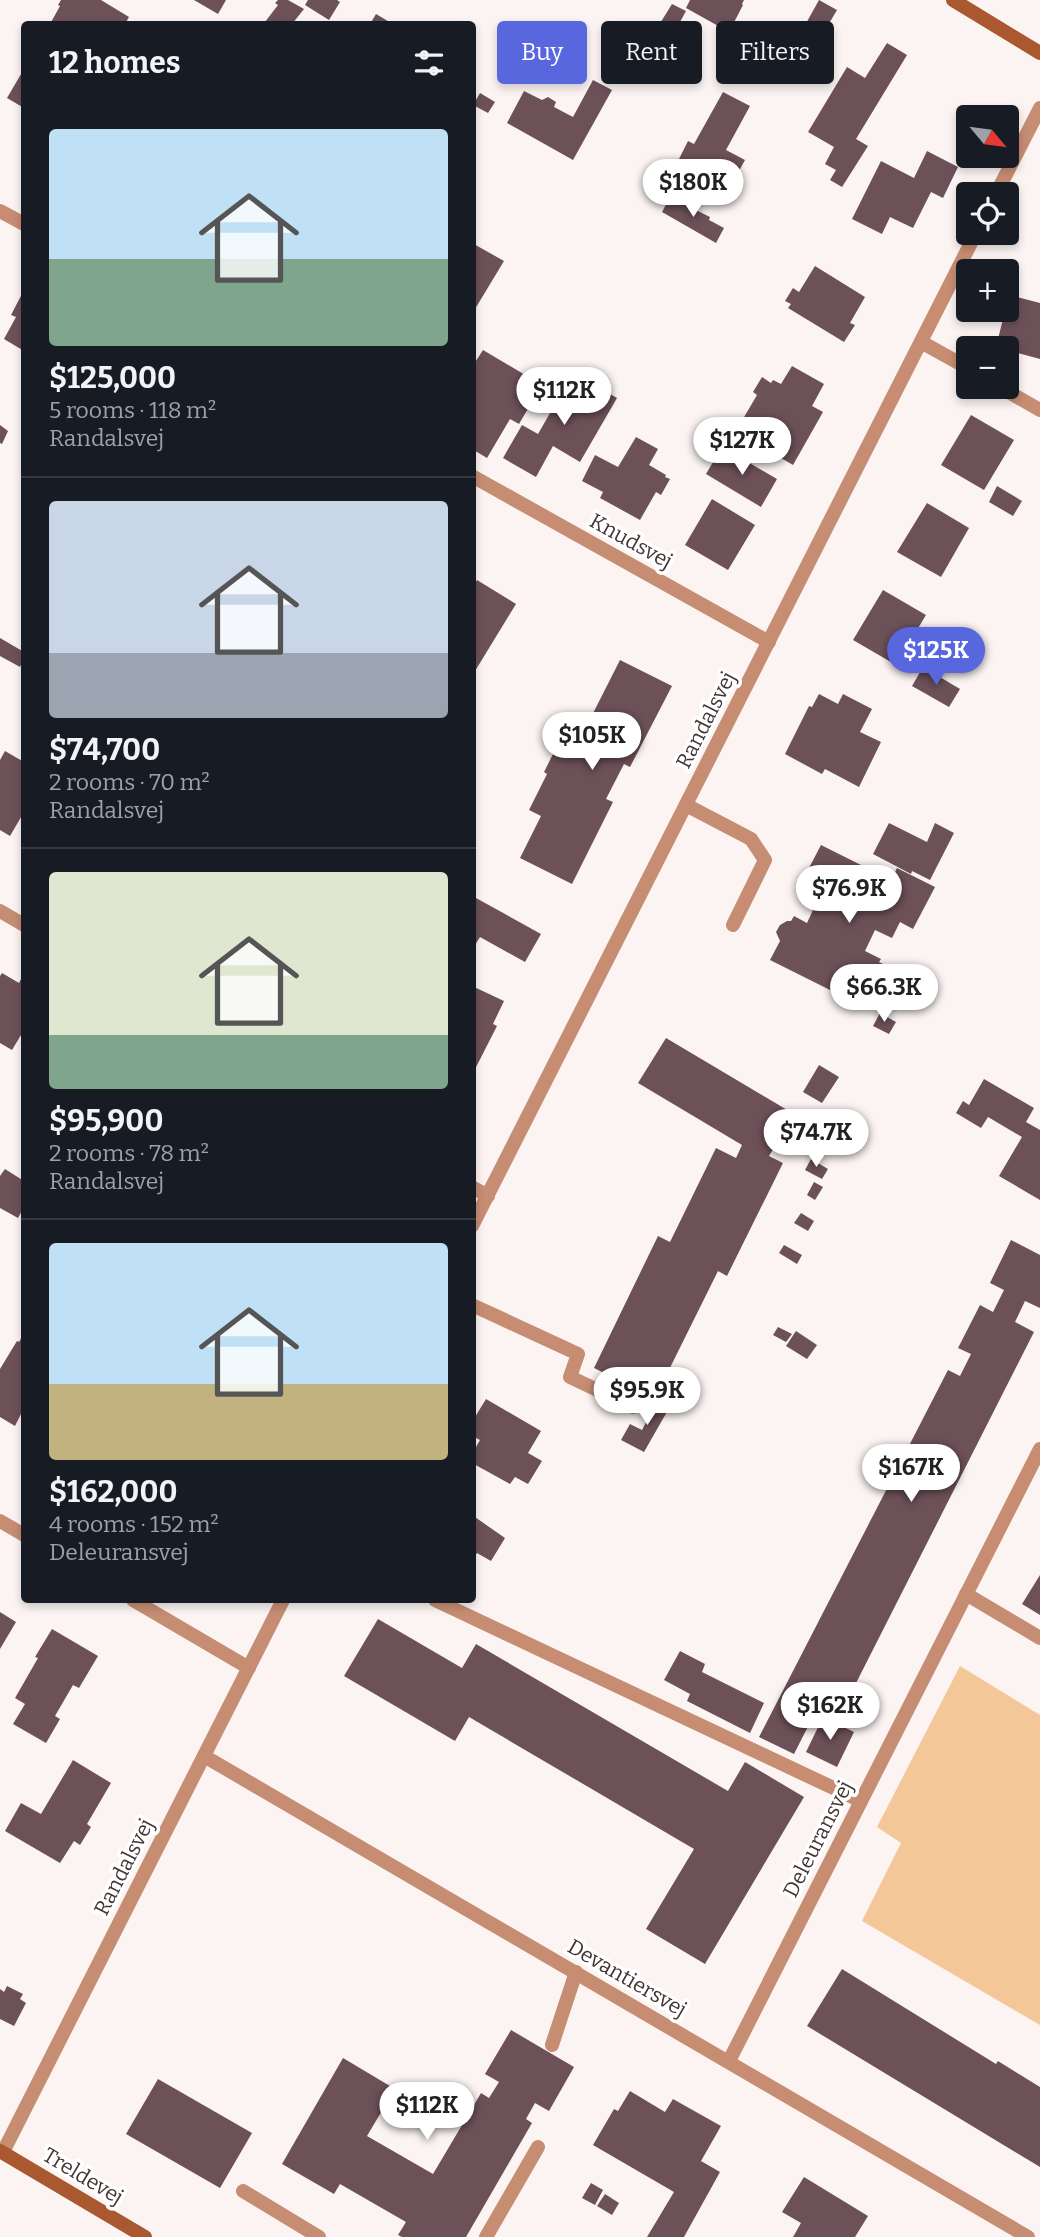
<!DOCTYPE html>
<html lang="en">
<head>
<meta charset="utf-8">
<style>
  body { margin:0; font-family:Bitter,serif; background:#20242c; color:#f1f3f6; height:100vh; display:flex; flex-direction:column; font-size:26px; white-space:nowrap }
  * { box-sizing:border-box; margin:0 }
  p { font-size:23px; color:#9ea1a6 }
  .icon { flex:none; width:38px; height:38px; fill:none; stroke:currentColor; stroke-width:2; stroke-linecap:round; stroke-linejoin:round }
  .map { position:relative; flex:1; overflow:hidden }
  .sheet { position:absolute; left:21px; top:21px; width:455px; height:1582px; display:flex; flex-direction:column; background:#171b24; border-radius:7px; box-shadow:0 4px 10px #0003 }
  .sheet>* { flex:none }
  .guide { position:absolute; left:497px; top:21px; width:438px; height:63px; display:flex; gap:14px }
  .needle { width:46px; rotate:119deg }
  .controls { position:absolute; left:956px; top:105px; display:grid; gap:14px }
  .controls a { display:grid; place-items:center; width:63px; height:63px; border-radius:7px; background:#171b24; box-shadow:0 4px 10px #0003; font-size:35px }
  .price { position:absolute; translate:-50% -60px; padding:0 16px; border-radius:24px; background:#fff; color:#222; font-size:23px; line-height:46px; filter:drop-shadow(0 2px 4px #0008) }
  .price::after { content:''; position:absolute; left:50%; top:42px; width:21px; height:16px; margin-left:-10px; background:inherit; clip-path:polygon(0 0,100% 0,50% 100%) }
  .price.active { background:#5867de; color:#fff }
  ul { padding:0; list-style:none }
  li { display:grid; align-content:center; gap:14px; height:371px; padding:0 28px }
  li+li { border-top:2px solid #363941 }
  li span { display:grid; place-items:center; height:217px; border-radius:7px; color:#555 }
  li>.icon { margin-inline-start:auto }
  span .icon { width:126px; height:126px; fill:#fffc; stroke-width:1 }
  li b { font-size:30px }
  h2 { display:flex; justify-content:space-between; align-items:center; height:84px; padding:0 28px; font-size:30px }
  .tag { padding:0 24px; border-radius:7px; background:#171b24; box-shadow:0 4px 10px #0003; font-size:24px; line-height:63px }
  .tag.active { background:#5867de; color:#fff }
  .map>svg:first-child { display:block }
  .green { fill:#f4c799 }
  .building { fill:#6d5158 }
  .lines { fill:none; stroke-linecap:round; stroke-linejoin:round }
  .lane { stroke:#c68d73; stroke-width:14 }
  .street { stroke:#c68d73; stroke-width:14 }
  .secondary { stroke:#a95830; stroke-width:14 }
  .labels { text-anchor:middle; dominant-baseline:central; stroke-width:7; stroke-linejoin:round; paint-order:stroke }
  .street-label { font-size:21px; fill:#423534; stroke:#fff }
</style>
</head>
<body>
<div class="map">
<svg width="1040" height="2237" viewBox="0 0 1040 2237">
  <rect width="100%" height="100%" fill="#fbf4f3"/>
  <polygon class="green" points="960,1666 1040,1715 1040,2025 862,1921 901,1843 877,1827"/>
  <g class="building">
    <polygon points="61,0 101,0 129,17 125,24 50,24 60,6 58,5"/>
    <polygon points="194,0 226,0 218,14"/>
    <polygon points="278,0 288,0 304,9 292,24 269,24 265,22 278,5 275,3"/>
    <polygon points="308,0 337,0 340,2 329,20 305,5"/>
    <polygon points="690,0 744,0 742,4 743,5 729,32 686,8"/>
    <polygon points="819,0 837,10 821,37 804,27"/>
    <polygon points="672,4 686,11 674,33 659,25"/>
    <polygon points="376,14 393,24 370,24"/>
    <polygon points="887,43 907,55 856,139 868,146 842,187 830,180 836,170 825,164 834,147 808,132 847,67 865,78"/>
    <polygon points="742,44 754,52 742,72 730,65"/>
    <polygon points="24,69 24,108 7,98"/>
    <polygon points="593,80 612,90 573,160 507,123 524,91 542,100 548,97 556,102 554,107 573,117"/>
    <polygon points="723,92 750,106 726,150 745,160 724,198 673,171 688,141 694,144"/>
    <polygon points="480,93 495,102 488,113 473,105"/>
    <polygon points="927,151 958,167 943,198 931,192 913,228 890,217 882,234 852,219 881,161 914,178"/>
    <polygon points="671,195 697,208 696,210 710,217 709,220 724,228 716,243 662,212"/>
    <polygon points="472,243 504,261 472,314"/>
    <polygon points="815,266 865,297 850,323 855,325 844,342 788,308 791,304 785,301 793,288 799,292"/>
    <polygon points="24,290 24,351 4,339 16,317 11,315"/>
    <polygon points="1009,295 1040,303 1040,359 996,347"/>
    <polygon points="483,350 542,385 519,424 510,419 487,458 472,449 472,367"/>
    <polygon points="792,366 824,384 812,406 823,412 793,465 757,444 761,436 740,424 757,395 753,392 762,377 771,383 773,380 781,384"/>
    <polygon points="573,373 617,398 580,462 553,446 536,477 503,458 522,425 538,434"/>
    <polygon points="971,415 1014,440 984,490 941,465"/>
    <polygon points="710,420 741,436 735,447 717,437 715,441 702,434"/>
    <polygon points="0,425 8,431 2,444 0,443"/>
    <polygon points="636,437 658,449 649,465 666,475 665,477 670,479 661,495 656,492 640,520 600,498 603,492 582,481 595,455 618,467"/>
    <polygon points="722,447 777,479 761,507 706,474"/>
    <polygon points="997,486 1022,501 1013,516 989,502"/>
    <polygon points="712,499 755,525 728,570 685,545"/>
    <polygon points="927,503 969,528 941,577 897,552"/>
    <polygon points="477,580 516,604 472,676 472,588"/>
    <polygon points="883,590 926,615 896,665 853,640"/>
    <polygon points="0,638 24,652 24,658 20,667 0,656"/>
    <polygon points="620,660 672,686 630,767 624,764 606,799 613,802 572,884 520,858 541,816 529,810 547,774 544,772 556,748 562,751 572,732 581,737"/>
    <polygon points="923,667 960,689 949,707 912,686"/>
    <polygon points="819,694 838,704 843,694 872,709 860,732 881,742 859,787 825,769 822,774 785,754 809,706 812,707"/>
    <polygon points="5,751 24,762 24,812 10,836 0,830 0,760"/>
    <polygon points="889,823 927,842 935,823 954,833 930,880 912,871 911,874 873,854"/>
    <polygon points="821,845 891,880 897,868 935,887 913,929 900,922 892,938 875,930 865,951 881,959 879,962 893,969 873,1008 859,1001 858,1004 770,960 780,941 776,932 780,925 787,921 791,921 794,916 807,923 818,899 798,889"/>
    <polygon points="476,898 541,934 525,962 480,937 472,950 472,905"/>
    <polygon points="2,973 19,983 22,977 24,979 24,1030 12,1050 0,1043 0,976"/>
    <polygon points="472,986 504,1001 493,1024 497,1026 472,1075"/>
    <polygon points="880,1013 896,1022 889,1034 873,1026"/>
    <polygon points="666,1038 794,1114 769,1156 783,1163 727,1276 718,1271 655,1398 594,1368 658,1236 670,1242 716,1148 736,1158 742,1145 638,1083"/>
    <polygon points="819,1065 839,1077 822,1103 803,1092"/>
    <polygon points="984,1079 1034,1108 1026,1122 1040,1130 1040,1200 999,1176 1022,1137 988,1117 981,1128 956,1113 963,1101 969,1105"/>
    <polygon points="811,1159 828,1169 822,1179 805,1170"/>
    <polygon points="5,1169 24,1181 24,1207 18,1218 0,1208 0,1176"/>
    <polygon points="814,1182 823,1187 815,1200 807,1195"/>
    <polygon points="801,1213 814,1221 808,1231 794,1223"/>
    <polygon points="1011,1240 1040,1255 1040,1308 1025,1301 1015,1322 1034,1332 850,1695 829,1685 794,1754 759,1737 948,1370 960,1376 971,1354 958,1348 980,1305 993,1312 1004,1290 990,1283"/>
    <polygon points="784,1245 802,1255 797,1264 779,1253"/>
    <polygon points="778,1327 792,1334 786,1342 773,1335"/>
    <polygon points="796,1331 817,1345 807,1359 786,1346"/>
    <polygon points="24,1333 24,1408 15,1426 0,1417 0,1369 17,1341 19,1342"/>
    <polygon points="659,1397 672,1403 644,1452 621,1440 630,1424 642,1430"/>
    <polygon points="486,1399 541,1431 528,1453 542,1461 528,1484 515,1477 510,1484 472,1463 472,1454 480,1440 472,1436 472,1422"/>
    <polygon points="472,1515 505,1538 491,1561 477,1553 472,1561"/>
    <polygon points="1040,1575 1040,1615 1022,1604"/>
    <polygon points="0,1612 16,1622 0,1649"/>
    <polygon points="378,1619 462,1668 476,1644 728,1791 745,1762 804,1797 705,1964 646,1929 694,1849 469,1717 455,1741 344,1676"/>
    <polygon points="52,1629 98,1656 79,1688 73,1685 55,1716 60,1719 46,1743 13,1724 25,1704 15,1698 38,1658 35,1657"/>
    <polygon points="680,1651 705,1664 702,1672 764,1703 750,1733 687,1701 690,1694 664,1680"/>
    <polygon points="823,1717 854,1732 837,1767 806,1752"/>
    <polygon points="73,1760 111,1783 87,1824 91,1827 80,1845 74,1841 60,1863 5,1831 21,1803 41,1814"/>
    <polygon points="842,1969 996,2064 998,2061 1040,2087 1040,2167 807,2026"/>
    <polygon points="7,1986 23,1994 20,1999 26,2003 14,2026 0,2019 0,1989 4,1992"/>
    <polygon points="511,2030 574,2067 549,2111 535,2103 526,2119 532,2123 466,2237 402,2237 398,2235 406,2222 340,2184 334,2194 282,2164 343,2058 395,2089 367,2136 433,2174 481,2093 489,2098 499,2082 485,2074"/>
    <polygon points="158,2079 252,2133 220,2188 126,2134"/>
    <polygon points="630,2091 665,2112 673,2099 721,2126 701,2161 720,2172 684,2237 647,2237 674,2192 593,2145 614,2109 618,2111"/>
    <polygon points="804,2177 868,2216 855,2237 793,2237 801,2223 782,2212"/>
    <polygon points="591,2183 603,2190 595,2205 582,2198"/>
    <polygon points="605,2194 619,2203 612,2215 597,2206"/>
  </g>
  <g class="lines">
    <g class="lane">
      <polyline points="686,805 751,839 765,860 733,925"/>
      <polyline points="472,1305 578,1354 570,1377 633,1407"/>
      <polyline points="966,1594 1040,1638"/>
      <polyline points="435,1600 861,1801"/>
      <polyline points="552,2045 576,1972"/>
      <polyline points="243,2191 319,2237"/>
      <polyline points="486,2237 538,2147"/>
    </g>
    <g class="street">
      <polyline points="996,194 1040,108"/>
      <polyline points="0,211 24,224"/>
      <polyline points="921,342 968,368"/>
      <polyline points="1000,387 1040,410"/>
      <polyline points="472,476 769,642"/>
      <polyline points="0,911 24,925"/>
      <polyline points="472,1187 488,1196"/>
      <polyline points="472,1226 976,233"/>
      <polyline points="0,1521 24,1535"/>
      <polyline points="133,1600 249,1668"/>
      <polyline points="204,1756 1028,2237"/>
      <polyline points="729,2061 1040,1449"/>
      <polyline points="3,2152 283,1600"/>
    </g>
    <g class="secondary">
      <polyline points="953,0 1040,53"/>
      <polyline points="0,2151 145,2237"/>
    </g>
  </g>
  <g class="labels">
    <g class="street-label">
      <text transform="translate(631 541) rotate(29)">Knudsvej</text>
      <text transform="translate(706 720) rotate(-63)">Randalsvej</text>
      <text transform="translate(818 1839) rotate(-63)">Deleuransvej</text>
      <text transform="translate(124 1867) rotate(-63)">Randalsvej</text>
      <text transform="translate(627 1978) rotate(30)">Devantiersvej</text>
      <text transform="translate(83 2176) rotate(31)">Treldevej</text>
    </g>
  </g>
</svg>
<div class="controls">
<a><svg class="needle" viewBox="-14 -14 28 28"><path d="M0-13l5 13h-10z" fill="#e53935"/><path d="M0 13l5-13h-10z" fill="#9ea1a6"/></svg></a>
<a><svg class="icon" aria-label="locate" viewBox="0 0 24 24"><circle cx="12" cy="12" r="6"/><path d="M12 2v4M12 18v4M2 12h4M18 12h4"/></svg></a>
<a>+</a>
<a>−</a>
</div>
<b class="price" style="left:693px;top:219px">$180K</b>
<b class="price" style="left:564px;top:427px">$112K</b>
<b class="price" style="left:742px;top:477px">$127K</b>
<b class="price active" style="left:936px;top:687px">$125K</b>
<b class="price" style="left:592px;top:772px">$105K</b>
<b class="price" style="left:849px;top:925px">$76.9K</b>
<b class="price" style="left:884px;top:1024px">$66.3K</b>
<b class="price" style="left:816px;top:1169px">$74.7K</b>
<b class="price" style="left:647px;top:1427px">$95.9K</b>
<b class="price" style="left:911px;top:1504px">$167K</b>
<b class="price" style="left:830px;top:1742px">$162K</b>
<b class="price" style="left:427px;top:2142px">$112K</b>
<div class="guide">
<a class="tag active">Buy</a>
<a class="tag">Rent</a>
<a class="tag">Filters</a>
</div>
<section class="sheet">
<h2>12 homes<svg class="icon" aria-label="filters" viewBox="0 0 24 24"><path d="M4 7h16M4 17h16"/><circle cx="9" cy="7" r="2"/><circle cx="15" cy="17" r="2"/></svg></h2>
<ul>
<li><span style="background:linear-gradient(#bfe0f5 60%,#7fa58c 0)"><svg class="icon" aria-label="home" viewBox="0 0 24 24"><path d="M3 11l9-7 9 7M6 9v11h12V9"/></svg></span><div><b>$125,000</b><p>5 rooms · 118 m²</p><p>Randalsvej</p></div></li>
<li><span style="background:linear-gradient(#c9d6e8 70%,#9aa5b1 0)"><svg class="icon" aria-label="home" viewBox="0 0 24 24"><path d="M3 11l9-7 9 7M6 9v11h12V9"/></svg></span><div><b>$74,700</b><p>2 rooms · 70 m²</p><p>Randalsvej</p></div></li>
<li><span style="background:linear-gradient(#dfe7d0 75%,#7fa58c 0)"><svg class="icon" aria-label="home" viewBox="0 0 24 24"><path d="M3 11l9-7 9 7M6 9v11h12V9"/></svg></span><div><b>$95,900</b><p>2 rooms · 78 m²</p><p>Randalsvej</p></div></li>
<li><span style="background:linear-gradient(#bfe0f5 65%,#c2b280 0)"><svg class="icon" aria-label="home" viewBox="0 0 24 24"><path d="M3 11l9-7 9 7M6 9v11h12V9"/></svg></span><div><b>$162,000</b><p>4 rooms · 152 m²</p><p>Deleuransvej</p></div></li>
</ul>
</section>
</div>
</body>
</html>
